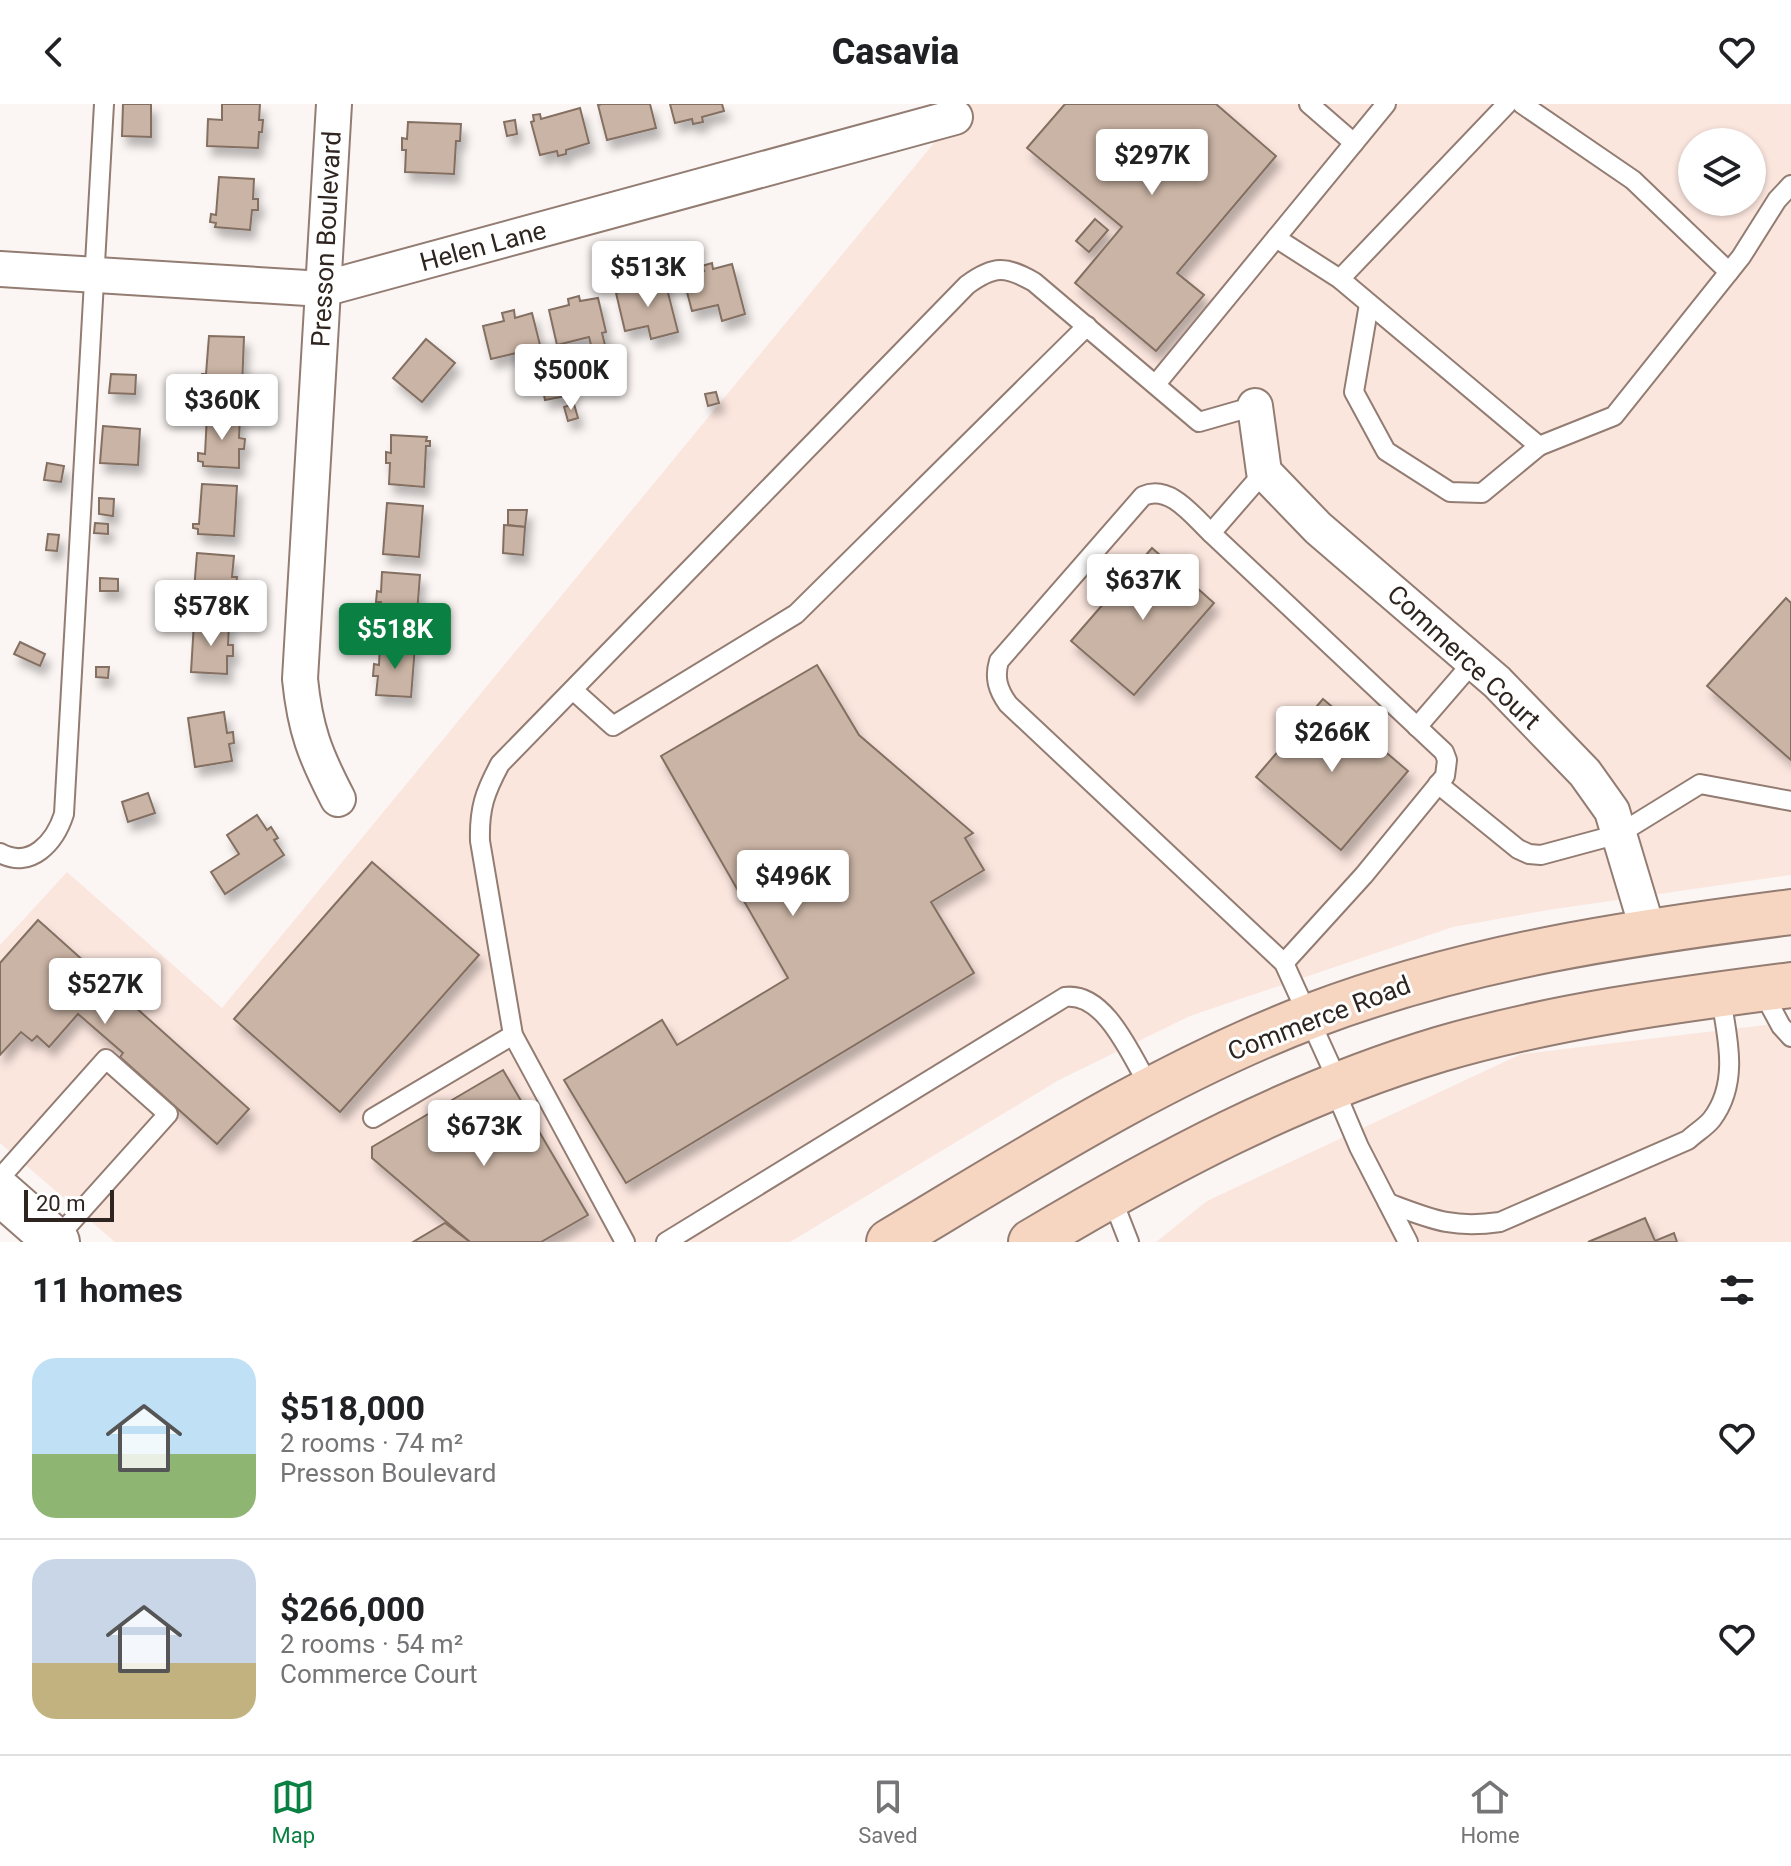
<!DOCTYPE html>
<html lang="en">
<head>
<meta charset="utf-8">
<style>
  body { margin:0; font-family:Roboto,sans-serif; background:#f6f6f6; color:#202124; height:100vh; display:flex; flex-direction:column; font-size:30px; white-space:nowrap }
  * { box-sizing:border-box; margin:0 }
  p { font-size:26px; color:#757577 }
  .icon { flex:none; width:44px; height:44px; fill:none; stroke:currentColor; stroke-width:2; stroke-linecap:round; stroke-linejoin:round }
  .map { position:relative; height:1138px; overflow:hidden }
  .sheet { display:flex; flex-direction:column; background:#fff; flex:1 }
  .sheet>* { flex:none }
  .fabs { position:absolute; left:1678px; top:24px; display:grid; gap:16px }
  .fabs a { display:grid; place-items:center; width:88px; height:88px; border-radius:50%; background:#fff; box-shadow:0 2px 6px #0004; font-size:40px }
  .scale { position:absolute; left:24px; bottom:20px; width:90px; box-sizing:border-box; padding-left:8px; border:4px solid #2e2420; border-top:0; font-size:22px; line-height:28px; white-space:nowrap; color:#2e2420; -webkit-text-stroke:6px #fff; paint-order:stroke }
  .price { position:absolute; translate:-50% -68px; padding:0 18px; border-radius:8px; background:#fff; color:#222; font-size:26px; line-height:52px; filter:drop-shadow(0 2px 4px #0008) }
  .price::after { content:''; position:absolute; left:50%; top:48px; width:24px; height:18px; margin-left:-12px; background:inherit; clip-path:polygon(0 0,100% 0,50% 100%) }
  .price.on { background:#0b8043; color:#fff }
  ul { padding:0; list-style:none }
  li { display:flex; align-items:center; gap:24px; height:200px; padding:0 32px }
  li+li { border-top:2px solid #e0e0e0 }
  li span { display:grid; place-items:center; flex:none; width:224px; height:160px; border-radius:24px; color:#555 }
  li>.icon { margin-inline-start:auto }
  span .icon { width:96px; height:96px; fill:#fffc; stroke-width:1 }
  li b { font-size:34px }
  h2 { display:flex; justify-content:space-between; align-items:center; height:96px; padding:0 32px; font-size:34px }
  header { display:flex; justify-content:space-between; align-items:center; height:104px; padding:0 32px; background:#fff; font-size:36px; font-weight:800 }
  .tab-bar { display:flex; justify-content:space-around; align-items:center; height:112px; border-top:2px solid #e0e0e0; background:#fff; font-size:22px; color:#757577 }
  .tab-bar a { display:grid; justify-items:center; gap:4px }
  .tab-bar .on { color:#0b8043 }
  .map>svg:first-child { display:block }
  .built { fill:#fbe6de; fill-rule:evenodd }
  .building { fill:#cab4a5; stroke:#847062; stroke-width:2; filter:url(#shadow) }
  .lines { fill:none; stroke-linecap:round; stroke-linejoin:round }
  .service-casing { stroke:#937c72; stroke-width:22 }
  .minor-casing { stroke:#937c72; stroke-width:38 }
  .tertiary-casing { stroke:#937c72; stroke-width:48 }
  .secondary-casing { stroke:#937c72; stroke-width:48 }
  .service { stroke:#fff; stroke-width:18 }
  .minor { stroke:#fff; stroke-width:34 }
  .tertiary { stroke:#fff; stroke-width:44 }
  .secondary { stroke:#f6d5c1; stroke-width:44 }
  .labels { text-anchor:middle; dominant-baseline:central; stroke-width:6; stroke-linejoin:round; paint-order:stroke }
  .street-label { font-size:26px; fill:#2e2420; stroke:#fff }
</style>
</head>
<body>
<header><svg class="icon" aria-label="back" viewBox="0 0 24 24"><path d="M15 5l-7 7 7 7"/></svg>Casavia<svg class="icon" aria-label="heart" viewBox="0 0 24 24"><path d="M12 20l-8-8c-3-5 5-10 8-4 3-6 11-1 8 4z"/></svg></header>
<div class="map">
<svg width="1791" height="1138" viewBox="0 0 1791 1138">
  <defs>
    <filter id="shadow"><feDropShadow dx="5" dy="9" stdDeviation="4" flood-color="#0004"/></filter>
  </defs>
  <rect width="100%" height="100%" fill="#fbf6f4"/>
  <g class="built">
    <path d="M 966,0 L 1791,0 L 1791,771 L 1548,806 L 1453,823 L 1190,912 L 1059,976 L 790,1138 L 115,1138 L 0,1039 L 0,841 L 67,768 L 222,904 ZM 1692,38 L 1752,38 L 1752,98 L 1692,98 Z"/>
    <polygon points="1791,918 1791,1138 1156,1138 1207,1097 1521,950"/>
  </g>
  <g class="building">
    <polygon points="123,0 151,0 151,33 122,32"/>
    <polygon points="222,0 260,0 259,16 263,16 262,28 259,28 258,44 207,42 208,15 222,16"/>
    <polygon points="602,0 650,0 656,24 607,36 598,1"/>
    <polygon points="670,0 722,0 724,7 702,13 703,18 693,20 692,15 675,19"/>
    <polygon points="1065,0 1216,0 1276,52 1177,169 1204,191 1156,247 1075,179 1122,123 1027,44"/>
    <polygon points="580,4 589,39 566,46 566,50 558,52 557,47 540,51 531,18 534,17 533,11 540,10 541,15"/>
    <polygon points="515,16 517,30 507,32 504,18"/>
    <polygon points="408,18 461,20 460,37 456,37 454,70 405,68 406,46 402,46 402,34 407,35"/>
    <polygon points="219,73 254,75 253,95 258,95 258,106 252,106 250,126 215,123 216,119 210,118 211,110 216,111"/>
    <polygon points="1095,115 1108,126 1089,148 1076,137"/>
    <polygon points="712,159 713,165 732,160 745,210 722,217 718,201 692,207 683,173 704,167 702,162"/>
    <polygon points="645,177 646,182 665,177 678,228 651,235 648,222 625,227 616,189 637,184 636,179"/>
    <polygon points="579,192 580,197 598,194 606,228 602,229 605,241 592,245 589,233 557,241 549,206 569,201 568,195"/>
    <polygon points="514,206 515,214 532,209 541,245 538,245 538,250 531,251 529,246 491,255 483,222 504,217 502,209"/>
    <polygon points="209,232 244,233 242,283 207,281 207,277 202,277 202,270 206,270"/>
    <polygon points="426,235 455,259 422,298 393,274"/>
    <polygon points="111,270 136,271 135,290 109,289"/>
    <polygon points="558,283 561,293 545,296 543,286"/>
    <polygon points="716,288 719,299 708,302 705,290"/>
    <polygon points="574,300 578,314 568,317 564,303"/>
    <polygon points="207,311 240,313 239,334 245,335 244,345 239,345 239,364 203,362 203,358 198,357 198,349 205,350"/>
    <polygon points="103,322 140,325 138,361 100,359"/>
    <polygon points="391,331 427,333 426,337 430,337 430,342 426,342 424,383 389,380 390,359 386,359 386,348 391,349"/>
    <polygon points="47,359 64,362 61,378 44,376"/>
    <polygon points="202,380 237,382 234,432 198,430 198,425 193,424 193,420 199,420"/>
    <polygon points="99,394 114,395 113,412 99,410"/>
    <polygon points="387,399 423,402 419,453 383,450"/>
    <polygon points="508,406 527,406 525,423 508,421"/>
    <polygon points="95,419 108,420 108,430 94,429"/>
    <polygon points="504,421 525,423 523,451 503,449"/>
    <polygon points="48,430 59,431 57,447 46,446"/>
    <polygon points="1152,444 1214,499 1134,591 1071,537"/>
    <polygon points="197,449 234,452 232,473 237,473 236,483 232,483 230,502 193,499"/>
    <polygon points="382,468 420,471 416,522 379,519 381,498 376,498 377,487 381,488"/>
    <polygon points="100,474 118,475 118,487 100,487"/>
    <polygon points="1786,494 1791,499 1791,656 1707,582"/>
    <polygon points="194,518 229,520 228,541 233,541 233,552 227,552 227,570 191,568"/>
    <polygon points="20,538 45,550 40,562 14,550"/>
    <polygon points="380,540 415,542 411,593 376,591 378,572 373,572 374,560 379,561"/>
    <polygon points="817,561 859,631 973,729 965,734 984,766 931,798 974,869 626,1079 564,976 662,916 677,941 788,874 661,652"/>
    <polygon points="96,563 109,563 108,574 96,573"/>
    <polygon points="1323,595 1408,667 1341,746 1256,673"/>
    <polygon points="224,608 227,629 233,628 234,639 229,640 232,657 195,663 188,614"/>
    <polygon points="148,689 155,709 128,718 122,698"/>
    <polygon points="257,711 267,726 271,723 278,734 274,736 284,751 225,790 211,768 239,750 227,731"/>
    <polygon points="372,758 479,851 340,1008 234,915"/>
    <polygon points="38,816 249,1005 217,1040 120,953 123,949 78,910 49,943 37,932 32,937 21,928 0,951 0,859"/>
    <polygon points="503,966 588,1111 541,1138 470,1138 372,1054 372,1043"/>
    <polygon points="1645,1114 1655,1137 1674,1129 1677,1138 1588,1138"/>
    <polygon points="445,1119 470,1138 413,1138"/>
  </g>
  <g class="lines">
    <g class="service-casing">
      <g id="service">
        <polyline points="1309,0 1354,39"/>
        <polyline points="1522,0 1633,76 1729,168"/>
        <polyline points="1276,134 1340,175 1539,342 1614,312 1741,153 1777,96 1791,81"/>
        <polyline points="1340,175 1507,0"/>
        <polyline points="1369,200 1354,288 1386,347 1450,388 1482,389 1539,342"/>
        <polyline points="1156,280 1386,0"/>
        <polyline points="1264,368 1211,429 1444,648 1447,656 1445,672 1364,771 1284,859"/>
        <path d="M 1211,429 C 1193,412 1170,380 1143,392 L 999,557 C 994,574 998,586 1008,600 L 1284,859 L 1339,980 L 1342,1003 L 1359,1043 L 1408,1138"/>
        <polyline points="573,586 613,622 796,510 1087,222"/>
        <polyline points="1417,623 1474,557"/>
        <polyline points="1438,680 1518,745 1529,750 1541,751 1619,730 1700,680 1791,697"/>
        <path d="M 0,749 C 31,766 55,738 64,710 L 104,0"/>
        <polyline points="1761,885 1781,922 1791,933"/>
        <polyline points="373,1014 513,931"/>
        <polyline points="0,1074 106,955 168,1010 55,1136"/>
        <polyline points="1111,1092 1129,1138"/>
        <path d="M 1388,1099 C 1431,1115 1452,1125 1500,1118 L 1688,1036 C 1695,1029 1706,1023 1712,1015 C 1740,978 1727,931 1720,890"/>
        <path d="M 625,1138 L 513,931 L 480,737 C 479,704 485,688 500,660 L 967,181 C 994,161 1006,162 1034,178 L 1199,318 L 1255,302"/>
        <path d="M 666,1138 L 1065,893 C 1106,887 1133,956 1151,985"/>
      </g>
    </g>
    <g class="minor-casing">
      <g id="minor">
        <path d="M 334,0 L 300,575 C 305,625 315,651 338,695"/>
        <polyline points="0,165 323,185 955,13"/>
        <polyline points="1255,302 1264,368 1318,424 1497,578 1585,669 1612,707 1648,827"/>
      </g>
    </g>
    <g class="tertiary-casing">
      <polyline id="tertiary" points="0,1088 57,1138"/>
    </g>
    <g class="secondary-casing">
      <g id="secondary">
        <path d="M 889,1138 C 1026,1056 1162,969 1311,912 C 1466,853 1628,829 1791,808"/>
        <path d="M 1031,1138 C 1162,1060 1294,989 1441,945 C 1555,912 1673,896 1791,881"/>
      </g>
    </g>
    <use href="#service" class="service"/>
    <use href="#minor" class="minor"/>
    <use href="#tertiary" class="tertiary"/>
    <use href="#secondary" class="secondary"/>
  </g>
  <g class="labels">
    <g class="street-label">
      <text transform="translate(326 135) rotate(-87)">Presson Boulevard</text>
      <text transform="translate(483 142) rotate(-15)">Helen Lane</text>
      <text transform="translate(1464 553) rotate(43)">Commerce Court</text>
      <text transform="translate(1319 914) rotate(-21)">Commerce Road</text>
    </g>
  </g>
</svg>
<div class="fabs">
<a><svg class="icon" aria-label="layers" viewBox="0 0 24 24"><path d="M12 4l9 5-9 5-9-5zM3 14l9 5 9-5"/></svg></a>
</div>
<div class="scale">20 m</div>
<b class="price" style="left:1152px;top:93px">$297K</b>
<b class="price" style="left:648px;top:205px">$513K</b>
<b class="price" style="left:571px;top:308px">$500K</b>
<b class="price" style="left:222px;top:338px">$360K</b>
<b class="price" style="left:1143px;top:518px">$637K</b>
<b class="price" style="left:211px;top:544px">$578K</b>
<b class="price on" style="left:395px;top:567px">$518K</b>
<b class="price" style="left:1332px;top:670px">$266K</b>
<b class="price" style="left:793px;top:814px">$496K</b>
<b class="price" style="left:105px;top:922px">$527K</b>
<b class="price" style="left:484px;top:1064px">$673K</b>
</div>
<section class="sheet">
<h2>11 homes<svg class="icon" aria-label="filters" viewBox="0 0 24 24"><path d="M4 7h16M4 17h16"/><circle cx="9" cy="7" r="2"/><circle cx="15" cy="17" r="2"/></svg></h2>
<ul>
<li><span style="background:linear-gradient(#bfe0f5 60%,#8fb573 0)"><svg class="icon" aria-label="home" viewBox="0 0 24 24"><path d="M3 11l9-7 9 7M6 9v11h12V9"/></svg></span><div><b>$518,000</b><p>2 rooms · 74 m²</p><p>Presson Boulevard</p></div><svg class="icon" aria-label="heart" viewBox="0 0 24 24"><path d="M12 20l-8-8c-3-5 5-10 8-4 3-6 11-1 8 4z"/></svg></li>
<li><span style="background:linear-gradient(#c9d6e8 65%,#c2b280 0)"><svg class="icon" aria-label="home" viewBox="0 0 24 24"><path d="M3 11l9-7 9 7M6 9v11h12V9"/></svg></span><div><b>$266,000</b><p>2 rooms · 54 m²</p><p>Commerce Court</p></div><svg class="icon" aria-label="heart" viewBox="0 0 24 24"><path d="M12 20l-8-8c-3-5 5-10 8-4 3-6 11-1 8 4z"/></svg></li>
</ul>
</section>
<nav class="tab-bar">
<a class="on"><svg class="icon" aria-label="map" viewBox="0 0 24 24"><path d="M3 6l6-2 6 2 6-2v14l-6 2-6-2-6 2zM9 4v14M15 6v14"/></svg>Map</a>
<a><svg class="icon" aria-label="saved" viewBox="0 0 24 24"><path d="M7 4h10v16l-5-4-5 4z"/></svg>Saved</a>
<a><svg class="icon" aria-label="home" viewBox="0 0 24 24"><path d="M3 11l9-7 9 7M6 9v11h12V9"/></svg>Home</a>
</nav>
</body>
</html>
